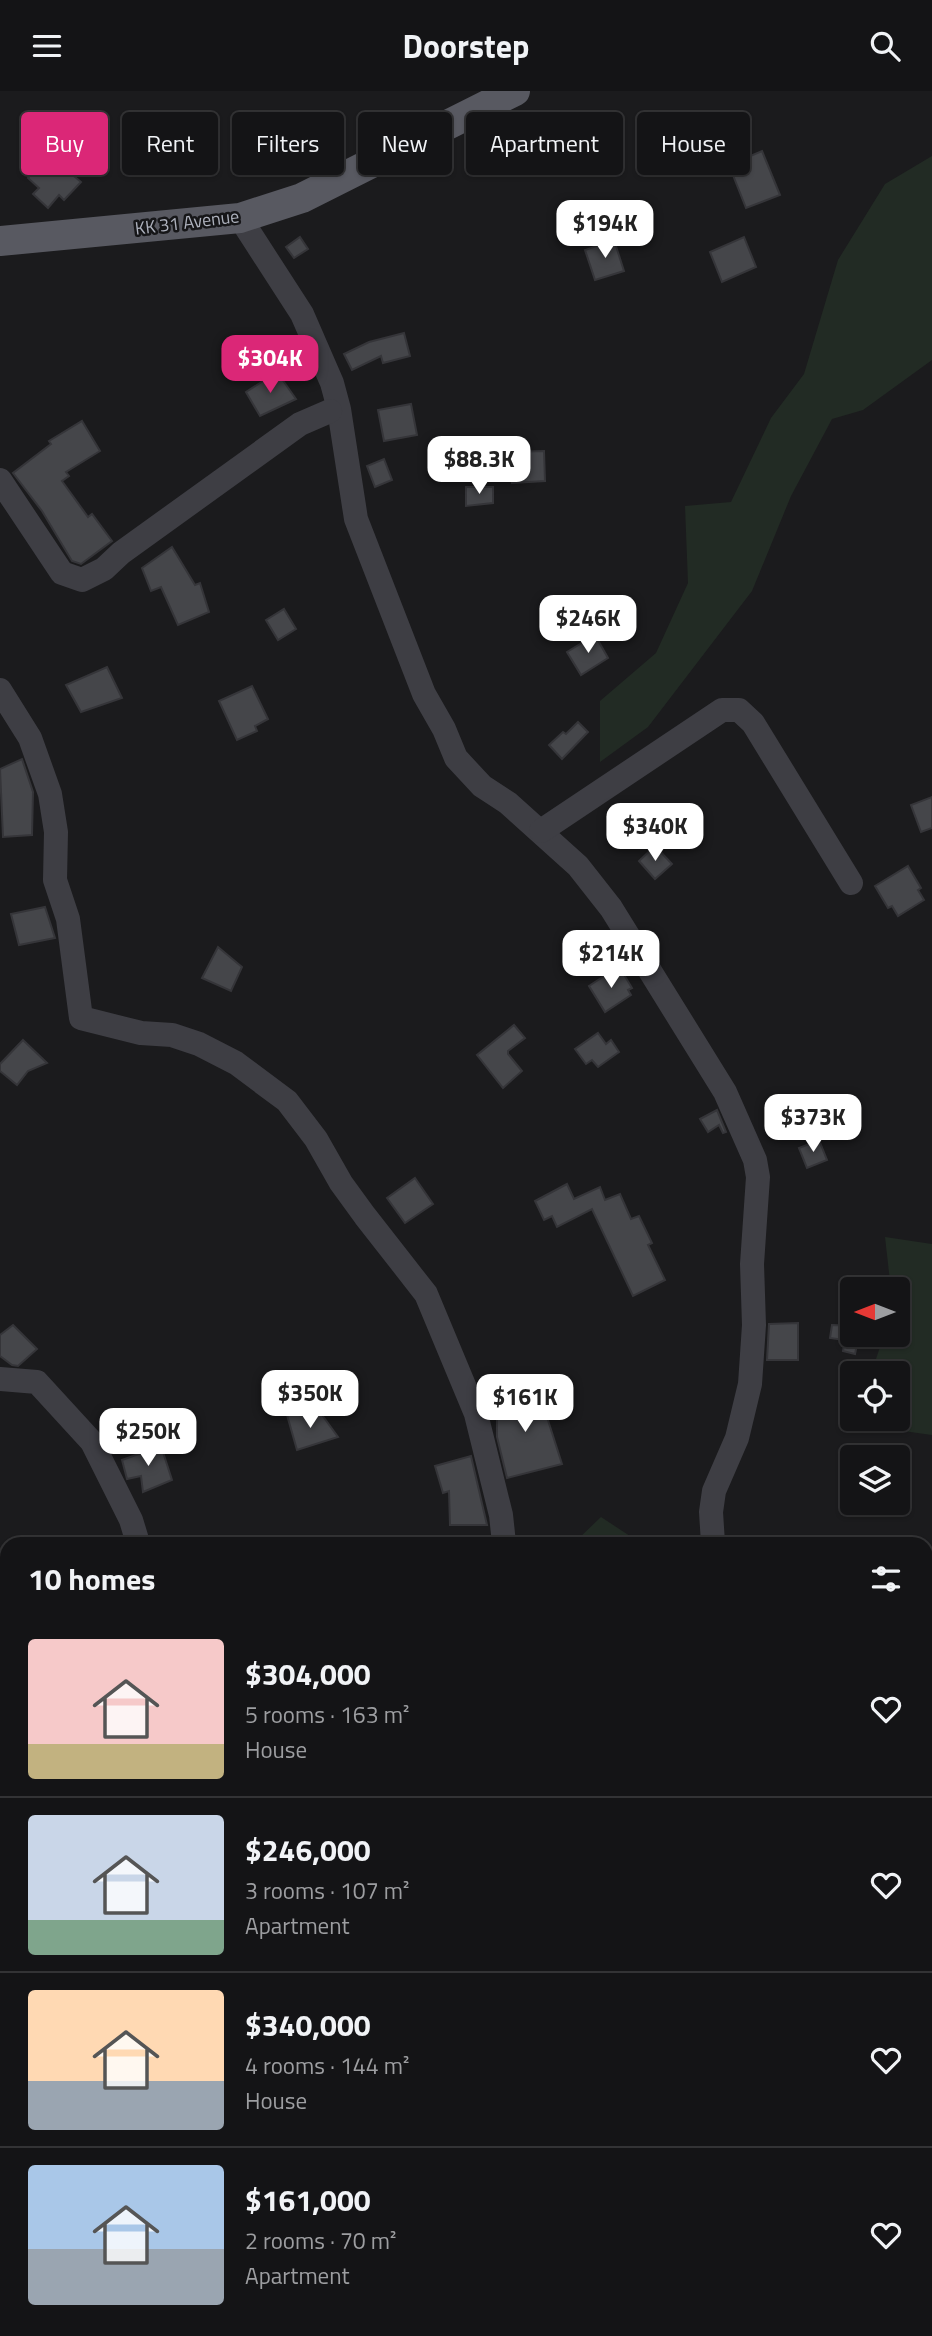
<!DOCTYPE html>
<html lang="en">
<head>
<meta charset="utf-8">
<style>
  body { margin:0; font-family:"Titillium Web",sans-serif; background:#212123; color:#f1f3f6; height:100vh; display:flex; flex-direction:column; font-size:26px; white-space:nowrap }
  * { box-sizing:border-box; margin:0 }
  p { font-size:23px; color:#9d9ea1 }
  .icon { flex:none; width:38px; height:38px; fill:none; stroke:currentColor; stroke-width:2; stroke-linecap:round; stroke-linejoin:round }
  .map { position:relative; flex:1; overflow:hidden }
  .drawer { position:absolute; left:0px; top:1446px; width:933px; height:800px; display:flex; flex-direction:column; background:#141416; border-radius:21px 21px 0 0; box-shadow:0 2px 5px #0004,0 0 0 2px #333335 }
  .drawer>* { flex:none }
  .guide { position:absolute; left:21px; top:21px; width:891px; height:63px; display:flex; gap:14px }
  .needle { width:46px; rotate:270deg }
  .controls { position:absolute; left:840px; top:1186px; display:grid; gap:14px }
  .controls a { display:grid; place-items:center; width:70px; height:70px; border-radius:7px; background:#141416; box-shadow:0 2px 5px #0004,0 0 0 2px #333335; font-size:35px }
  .price { position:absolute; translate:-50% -60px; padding:0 16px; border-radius:14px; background:#fff; color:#222; font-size:23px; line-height:46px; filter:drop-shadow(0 2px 4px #0008) }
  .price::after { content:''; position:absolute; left:50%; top:42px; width:21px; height:16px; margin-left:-10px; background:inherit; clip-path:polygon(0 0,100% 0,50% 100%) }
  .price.active { background:#db2777; color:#fff }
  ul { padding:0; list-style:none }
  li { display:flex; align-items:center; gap:21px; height:175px; padding:0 28px }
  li+li { border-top:2px solid #333335 }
  li span { display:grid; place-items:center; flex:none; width:196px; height:140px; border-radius:7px; color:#555 }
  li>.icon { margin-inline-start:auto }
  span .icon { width:84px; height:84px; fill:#fffc; stroke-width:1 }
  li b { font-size:30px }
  h2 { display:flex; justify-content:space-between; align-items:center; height:84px; padding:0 28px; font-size:30px }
  .pill { padding:0 24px; border-radius:7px; background:#141416; box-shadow:0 2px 5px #0004,0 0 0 2px #333335; font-size:24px; line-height:63px }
  .pill.active { background:#db2777; color:#fff }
  header { display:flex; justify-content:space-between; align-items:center; height:91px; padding:0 28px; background:#141416; font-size:32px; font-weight:700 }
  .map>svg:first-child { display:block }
  .green { fill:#222b24 }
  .building { fill:#45464a; stroke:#353539; stroke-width:2 }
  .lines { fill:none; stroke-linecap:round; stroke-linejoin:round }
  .minor { stroke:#3e3e44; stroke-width:24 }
  .major { stroke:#585961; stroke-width:30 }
  .labels { text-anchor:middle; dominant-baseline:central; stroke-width:5; stroke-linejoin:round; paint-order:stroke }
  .street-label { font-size:18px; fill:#adb1bc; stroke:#161618 }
</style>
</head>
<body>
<header><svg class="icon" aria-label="menu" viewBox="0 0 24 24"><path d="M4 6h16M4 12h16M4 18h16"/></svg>Doorstep<svg class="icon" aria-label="search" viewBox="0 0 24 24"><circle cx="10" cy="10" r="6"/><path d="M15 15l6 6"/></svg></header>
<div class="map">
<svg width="932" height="2245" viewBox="0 0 932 2245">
  <rect width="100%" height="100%" fill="#1b1b1d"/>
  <g class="green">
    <polygon points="932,65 932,269 863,319 832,328 791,405 752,500 648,636 600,671 600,610 656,562 688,492 685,415 731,411 771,327 804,283 838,169 885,93"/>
    <polygon points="885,1146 932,1153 932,1344 853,1333 855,1328 898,1328 898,1283 871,1283 884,1244 898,1244 898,1199 891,1199"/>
    <polygon points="601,1426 636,1449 641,1452 574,1452"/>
    <polygon points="926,1910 932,1911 932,2245 592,2245 589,2238 926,2238"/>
    <polygon points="7,1915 7,2238 551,2238 554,2245 0,2245 0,1940"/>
  </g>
  <g class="building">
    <polygon points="762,60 780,104 746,117 729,74"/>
    <polygon points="48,63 81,91 64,109 59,104 48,117 33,103 39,97 28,87"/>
    <polygon points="300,146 308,158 294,167 286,156"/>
    <polygon points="744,146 756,176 722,191 710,161"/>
    <polygon points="614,149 624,180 595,189 585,159"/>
    <polygon points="404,242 410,265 383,272 381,265 352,279 344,263 369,251"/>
    <polygon points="277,281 296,308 260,325 246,301"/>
    <polygon points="411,313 417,344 384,350 378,319"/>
    <polygon points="82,330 100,360 66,381 69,385 62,390 88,426 92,423 112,450 81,473 72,470 42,420 13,382 51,353 49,350"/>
    <polygon points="544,360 545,390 512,392 511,361"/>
    <polygon points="384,368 392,389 375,396 367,375"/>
    <polygon points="466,396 493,396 493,412 466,415"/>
    <polygon points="172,456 195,494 200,492 209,521 178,534 161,496 151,500 142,477"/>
    <polygon points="284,518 296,538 278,549 266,529"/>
    <polygon points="595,544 608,567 581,584 567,561"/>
    <polygon points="107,576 122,607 81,621 66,594"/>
    <polygon points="252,595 268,628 255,635 257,640 237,649 219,610"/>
    <polygon points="578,631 588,641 562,668 549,654 563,641 566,643"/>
    <polygon points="22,668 33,701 32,744 3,746 0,678"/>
    <polygon points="932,706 932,737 921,741 911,714"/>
    <polygon points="655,755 672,773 655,788 639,770"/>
    <polygon points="908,775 921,797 918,799 924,809 898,825 892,815 888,817 875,795"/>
    <polygon points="45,816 55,847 19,854 11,823"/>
    <polygon points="218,856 242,876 231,900 202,887"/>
    <polygon points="615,878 619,884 623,882 632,897 628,899 631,904 605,921 589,895"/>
    <polygon points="514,934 525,947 508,960 508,963 522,980 503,997 477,964"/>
    <polygon points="598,942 606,953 611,949 619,961 598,976 592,969 586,973 575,958"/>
    <polygon points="23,949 47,972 28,980 17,994 0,980 0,973"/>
    <polygon points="717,1019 726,1041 723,1042 719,1034 708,1041 700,1028"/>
    <polygon points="819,1049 827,1069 807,1077 799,1057"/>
    <polygon points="415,1087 433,1113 405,1132 387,1107"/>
    <polygon points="567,1093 574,1108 600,1096 605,1109 620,1103 631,1128 639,1125 652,1152 648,1154 665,1189 633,1205 592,1118 557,1136 552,1125 544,1129 535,1110"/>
    <polygon points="798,1232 798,1269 767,1269 769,1233"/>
    <polygon points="13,1234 37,1258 18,1275 12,1274 0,1265 0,1244"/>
    <polygon points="832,1234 852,1235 852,1244 859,1244 855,1263 843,1260 845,1249 830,1247"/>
    <polygon points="538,1298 562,1373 507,1387 497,1346 497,1307"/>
    <polygon points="287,1324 322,1324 338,1346 297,1359"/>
    <polygon points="161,1355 172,1389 143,1401 141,1385 127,1388 122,1369"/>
    <polygon points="471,1365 487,1434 450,1434 449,1400 443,1402 435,1375"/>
  </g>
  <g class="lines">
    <g class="minor">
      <polyline points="240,127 302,223 332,292 339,318 356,428 424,603 444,638 456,667 482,695 508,712 578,775 611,817 725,1001 755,1069 758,1086 752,1173 754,1234 750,1293 737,1347 714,1400 711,1421 713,1452"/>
      <polyline points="0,389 62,482 82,489 104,478 121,462 300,333 330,320"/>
      <polyline points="0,599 30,647 50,703 56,741 55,789 68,828 81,927 141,942 172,944 199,953 236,972 287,1010 316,1048 341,1092 365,1125 426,1203 476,1323 501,1424 504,1452"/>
      <polyline points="541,740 722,619 739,619 753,632 851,792"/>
      <polyline points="0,1288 37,1291 92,1351 131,1429 138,1452"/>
      <polyline points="571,2238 574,2245"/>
    </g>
    <polyline class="major" points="0,150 240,127 302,107 515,0"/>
  </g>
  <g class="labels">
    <g class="street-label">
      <text transform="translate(187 131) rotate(-7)">KK 31 Avenue</text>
    </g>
  </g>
</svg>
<div class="controls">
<a><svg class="needle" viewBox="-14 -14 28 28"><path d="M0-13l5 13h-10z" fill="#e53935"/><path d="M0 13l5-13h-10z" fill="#9d9ea1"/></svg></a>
<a><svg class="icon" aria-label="locate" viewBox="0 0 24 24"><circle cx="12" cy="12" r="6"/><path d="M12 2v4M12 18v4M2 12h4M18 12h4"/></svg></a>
<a><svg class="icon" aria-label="layers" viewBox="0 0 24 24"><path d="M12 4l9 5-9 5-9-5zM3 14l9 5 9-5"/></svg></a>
</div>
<b class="price" style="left:605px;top:169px">$194K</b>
<b class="price active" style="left:270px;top:304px">$304K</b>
<b class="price" style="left:479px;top:405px">$88.3K</b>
<b class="price" style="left:588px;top:564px">$246K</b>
<b class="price" style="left:655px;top:772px">$340K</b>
<b class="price" style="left:611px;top:899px">$214K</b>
<b class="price" style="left:813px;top:1063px">$373K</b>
<b class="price" style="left:310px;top:1339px">$350K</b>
<b class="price" style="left:525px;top:1343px">$161K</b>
<b class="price" style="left:148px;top:1377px">$250K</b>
<div class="guide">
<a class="pill active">Buy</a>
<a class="pill">Rent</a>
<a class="pill">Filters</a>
<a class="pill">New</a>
<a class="pill">Apartment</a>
<a class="pill">House</a>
</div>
<section class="drawer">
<h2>10 homes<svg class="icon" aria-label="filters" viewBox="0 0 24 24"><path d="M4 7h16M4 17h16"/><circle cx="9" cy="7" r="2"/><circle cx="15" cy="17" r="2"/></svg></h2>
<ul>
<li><span style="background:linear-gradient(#f6c9c9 75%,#c2b280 0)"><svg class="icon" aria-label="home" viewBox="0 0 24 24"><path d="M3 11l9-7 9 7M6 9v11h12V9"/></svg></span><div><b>$304,000</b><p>5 rooms · 163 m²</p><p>House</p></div><svg class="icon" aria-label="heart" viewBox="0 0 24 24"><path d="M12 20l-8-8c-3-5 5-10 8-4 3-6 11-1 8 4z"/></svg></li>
<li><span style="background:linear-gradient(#c9d6e8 75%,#7fa58c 0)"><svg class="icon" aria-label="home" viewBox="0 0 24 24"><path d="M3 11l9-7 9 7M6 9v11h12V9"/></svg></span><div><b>$246,000</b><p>3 rooms · 107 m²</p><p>Apartment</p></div><svg class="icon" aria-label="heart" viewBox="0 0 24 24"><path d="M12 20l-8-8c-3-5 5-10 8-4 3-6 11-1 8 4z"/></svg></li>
<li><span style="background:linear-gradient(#ffd9b3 65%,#9aa5b1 0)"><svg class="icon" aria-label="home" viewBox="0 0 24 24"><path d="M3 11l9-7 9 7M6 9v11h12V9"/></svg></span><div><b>$340,000</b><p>4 rooms · 144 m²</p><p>House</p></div><svg class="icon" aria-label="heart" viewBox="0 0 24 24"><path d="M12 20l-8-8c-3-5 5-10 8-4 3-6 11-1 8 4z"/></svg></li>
<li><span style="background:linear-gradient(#a9c7e8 60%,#9aa5b1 0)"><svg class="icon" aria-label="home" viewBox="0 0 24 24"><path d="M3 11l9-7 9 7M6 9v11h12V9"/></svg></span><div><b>$161,000</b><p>2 rooms · 70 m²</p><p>Apartment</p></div><svg class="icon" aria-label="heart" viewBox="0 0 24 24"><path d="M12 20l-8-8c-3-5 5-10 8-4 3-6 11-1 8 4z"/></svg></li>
</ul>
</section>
</div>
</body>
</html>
